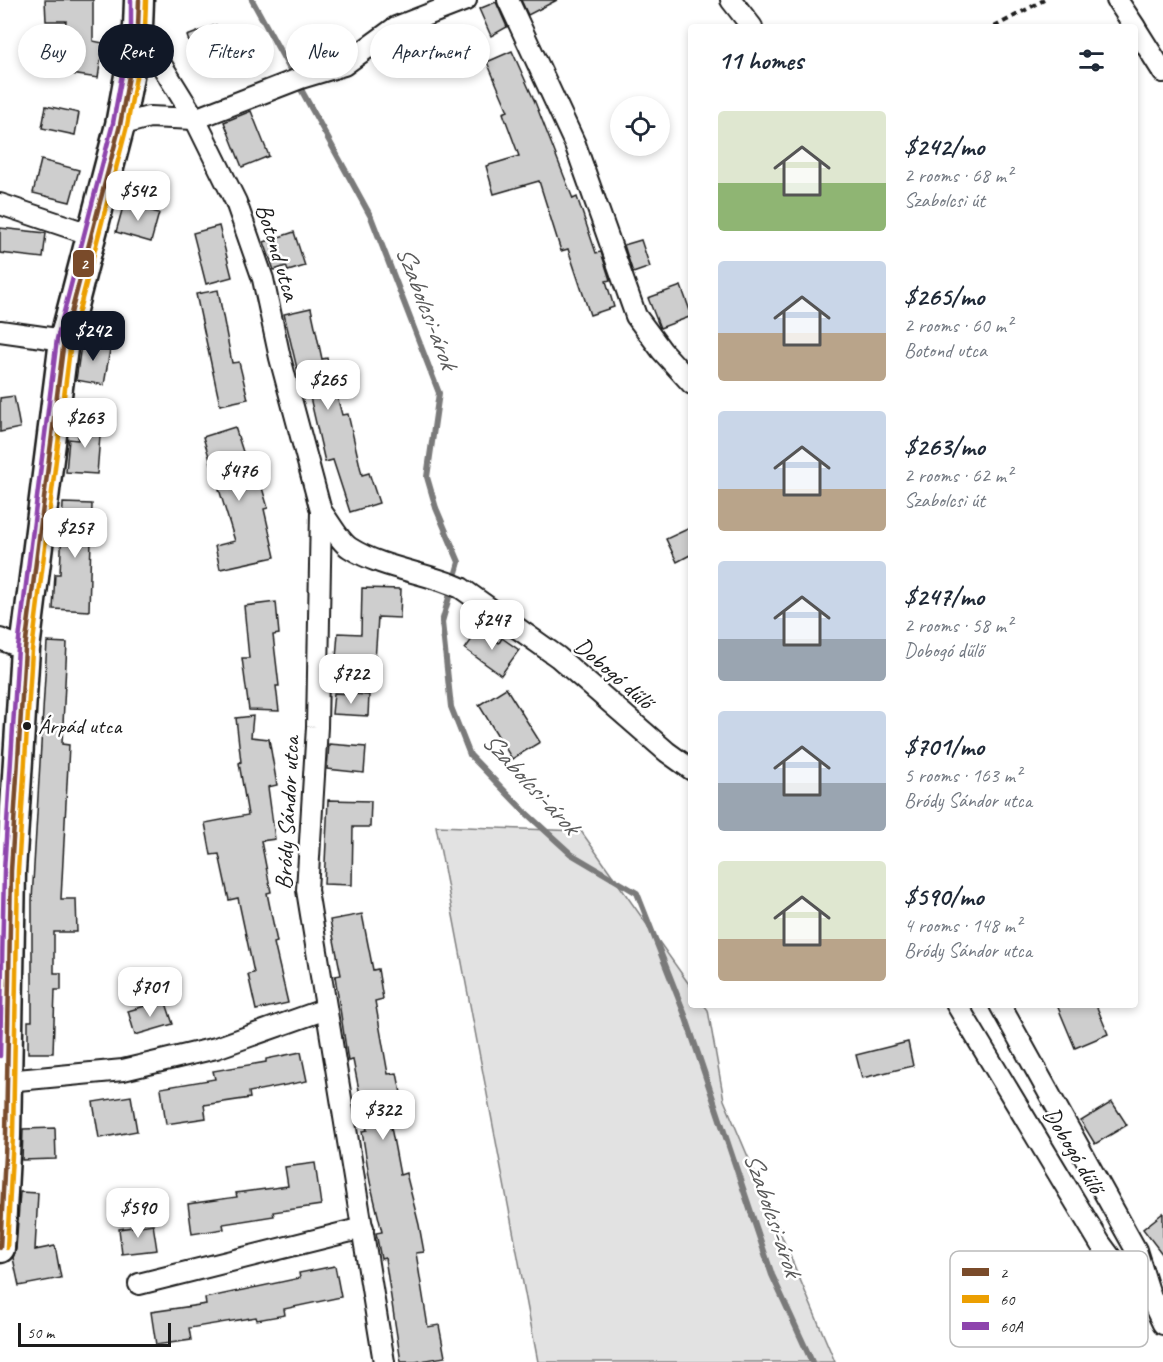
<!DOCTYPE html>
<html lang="en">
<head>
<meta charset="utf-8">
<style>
  body { margin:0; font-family:Caveat,sans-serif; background:#f2f2f3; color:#1f2937; height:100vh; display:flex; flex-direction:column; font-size:22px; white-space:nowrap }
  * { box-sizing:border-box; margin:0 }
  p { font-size:20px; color:#747a83 }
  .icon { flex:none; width:33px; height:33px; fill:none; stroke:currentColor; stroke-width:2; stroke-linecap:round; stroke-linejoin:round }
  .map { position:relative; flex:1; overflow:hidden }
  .sheet { position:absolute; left:688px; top:24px; width:450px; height:984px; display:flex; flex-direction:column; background:#fff; border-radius:6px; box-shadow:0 3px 9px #0003 }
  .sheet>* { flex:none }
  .guide { position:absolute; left:18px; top:24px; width:570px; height:54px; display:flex; gap:12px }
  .buttons { position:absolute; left:610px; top:96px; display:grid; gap:12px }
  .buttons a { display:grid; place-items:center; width:60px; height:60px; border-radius:50%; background:#fff; box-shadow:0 3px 9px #0003; font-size:30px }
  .scale { position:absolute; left:18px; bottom:15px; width:153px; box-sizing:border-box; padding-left:6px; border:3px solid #1c1c1c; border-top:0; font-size:16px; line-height:21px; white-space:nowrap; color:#1c1c1c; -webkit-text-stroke:4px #fff; paint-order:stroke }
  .price { position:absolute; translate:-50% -51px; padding:0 14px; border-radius:12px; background:#fff; color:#222; font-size:20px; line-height:39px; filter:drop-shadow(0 2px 3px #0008) }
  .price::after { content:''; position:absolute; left:50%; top:36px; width:18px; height:14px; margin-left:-9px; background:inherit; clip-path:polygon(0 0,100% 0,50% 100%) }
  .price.current { background:#111827; color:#fff }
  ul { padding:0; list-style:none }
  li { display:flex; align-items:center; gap:18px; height:150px; padding:0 30px }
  li span { display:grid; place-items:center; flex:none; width:168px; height:120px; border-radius:6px; color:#555 }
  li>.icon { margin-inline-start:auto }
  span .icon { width:72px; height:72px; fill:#fffc; stroke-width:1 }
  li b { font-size:26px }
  h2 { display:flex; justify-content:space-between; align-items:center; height:72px; padding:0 30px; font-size:26px }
  .pill { padding:0 21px; border-radius:27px; background:#fff; box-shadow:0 3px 9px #0003; font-size:21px; line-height:54px }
  .pill.current { background:#111827; color:#fff }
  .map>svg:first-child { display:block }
  .green { fill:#e2e2e2; stroke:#7f7f7f; stroke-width:1.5 }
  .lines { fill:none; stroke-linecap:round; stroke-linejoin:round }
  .stream { stroke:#7a7a7a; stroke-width:6 }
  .building { fill:#cecece; stroke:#1c1c1c; stroke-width:1.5 }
  .street-casing { stroke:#1c1c1c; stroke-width:24 }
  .secondary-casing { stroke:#1c1c1c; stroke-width:33 }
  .path { stroke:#1c1c1c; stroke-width:4; stroke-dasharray:6 4.5; stroke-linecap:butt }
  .street { stroke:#fff; stroke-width:20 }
  .secondary { stroke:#fff; stroke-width:28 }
  .bus-1-casing { stroke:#fff; stroke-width:9 }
  .bus-2-casing { stroke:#fff; stroke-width:9 }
  .bus-3-casing { stroke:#fff; stroke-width:9 }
  .bus-1 { stroke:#7a4b2a; stroke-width:4.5 }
  .bus-2 { stroke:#ec9f01; stroke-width:4.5 }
  .bus-3 { stroke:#8e44ad; stroke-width:4.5 }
  .bus-dot { fill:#1c1c1c; stroke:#fff; stroke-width:2 }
  .labels { text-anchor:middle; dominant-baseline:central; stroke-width:5; stroke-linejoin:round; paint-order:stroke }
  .bus-label { font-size:22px; fill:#1c1c1c; stroke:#fff; text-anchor:start }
  .street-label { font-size:24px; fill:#1c1c1c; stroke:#fff }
  .water-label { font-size:26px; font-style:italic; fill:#5a5a5a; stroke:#fff }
  .key { fill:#fff; stroke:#bbb; stroke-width:1.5 }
  .key-label { font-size:16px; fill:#1c1c1c }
  .line-badge { stroke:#fff; stroke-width:2 }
  .badge-label { font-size:16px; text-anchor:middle; font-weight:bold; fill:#fff }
</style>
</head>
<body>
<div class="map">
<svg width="1163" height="1362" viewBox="0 0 1163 1362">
  <rect width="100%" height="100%" fill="#fff"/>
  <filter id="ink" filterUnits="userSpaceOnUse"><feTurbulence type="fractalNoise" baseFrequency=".0167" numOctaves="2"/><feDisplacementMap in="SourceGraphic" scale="12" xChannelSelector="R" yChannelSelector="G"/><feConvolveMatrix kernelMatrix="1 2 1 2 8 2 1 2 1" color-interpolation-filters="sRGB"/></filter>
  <g filter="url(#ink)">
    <polygon class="green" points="436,826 581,831 691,987 692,1005 704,1005 708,1010 724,1100 835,1362 538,1362"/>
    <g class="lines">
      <polyline class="stream" points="252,0 371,217 439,393 427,477 436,508 459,562 442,622 451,707 470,755 525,812 571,854 637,893 685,1015 772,1275 812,1362"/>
    </g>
    <g class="building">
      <polygon points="45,0 93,0 93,41 103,43 98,78 71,74 73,58 60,57 66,21 46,21"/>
      <polygon points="521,0 557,0 528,15"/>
      <polygon points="496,2 507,27 491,36 479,9"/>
      <polygon points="216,25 228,58 199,69 187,36"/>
      <polygon points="421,30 432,57 412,65 401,38"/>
      <polygon points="512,51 535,102 573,199 577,197 596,253 601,252 610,280 606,281 614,307 590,315 568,249 561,251 539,181 494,194 486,166 519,156 503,113 508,111 487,62"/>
      <polygon points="46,106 79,113 75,135 42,128"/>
      <polygon points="251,111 269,156 242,167 224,122"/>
      <polygon points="41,160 79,170 70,202 33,193"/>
      <polygon points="124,203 159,213 151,242 116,232"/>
      <polygon points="219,226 232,277 206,284 193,233"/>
      <polygon points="0,228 46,233 43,258 0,253"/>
      <polygon points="294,232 305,266 288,271 286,266 274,270 264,242"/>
      <polygon points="641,240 650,267 633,273 624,245"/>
      <polygon points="681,286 692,316 660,328 648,298"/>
      <polygon points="218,290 232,363 239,362 248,399 220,405 196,294"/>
      <polygon points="311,308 322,359 327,358 342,415 348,414 362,475 369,473 379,503 350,512 333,460 325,462 310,397 304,398 284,314"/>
      <polygon points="82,339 111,344 104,385 76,380"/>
      <polygon points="14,396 20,428 0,432 0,398"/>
      <polygon points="79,421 101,423 97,474 66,472 69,439 78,440"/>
      <polygon points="235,427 253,483 260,481 268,508 264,509 275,557 220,569 215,546 235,541 203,437"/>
      <polygon points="63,503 92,504 89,611 53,609 55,574 60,574"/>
      <polygon points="692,527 692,554 677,562 666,539"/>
      <polygon points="362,588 401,589 400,618 378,617 375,661 336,658 338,633 361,634"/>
      <polygon points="276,602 279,634 273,635 279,686 276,686 279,711 249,710 242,658 249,658 244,606"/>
      <polygon points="479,629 499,643 502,638 519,650 501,675 465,649"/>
      <polygon points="47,642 67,643 62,744 69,745 61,899 76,899 77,932 54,932 54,973 61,973 61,990 55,990 53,1053 28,1053 28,1021 32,1021 32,900"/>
      <polygon points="506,688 540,742 512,759 479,705"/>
      <polygon points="334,693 369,695 368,716 332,714"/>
      <polygon points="253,716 251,737 269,739 277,785 268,787 275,839 261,841 271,892 267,893 277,942 274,943 288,1003 256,1010 248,974 254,973 238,898 229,900 219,854 211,855 205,823 248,815 239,763 241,762 236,718"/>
      <polygon points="329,744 366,747 364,773 327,769"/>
      <polygon points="328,800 371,801 370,827 353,827 352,885 324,884"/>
      <polygon points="362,914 373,970 378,969 383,999 375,1001 388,1074 397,1073 403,1103 387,1106 400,1175 406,1173 419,1225 424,1252 416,1253 428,1327 439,1325 445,1357 415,1362 401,1362 385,1258 381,1259 376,1233 382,1232 370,1182 362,1131 367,1130 353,1060 348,1061 335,976 341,975 330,920"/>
      <polygon points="165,1000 173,1024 135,1035 128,1011"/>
      <polygon points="1057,1005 1096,1005 1108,1034 1075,1048"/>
      <polygon points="908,1042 913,1066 862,1078 856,1055"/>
      <polygon points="301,1052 307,1081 249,1092 250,1098 204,1105 206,1118 166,1124 161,1088 215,1079 213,1071 266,1062 266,1059"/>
      <polygon points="131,1096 137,1131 99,1138 93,1102"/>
      <polygon points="1112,1102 1127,1125 1095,1144 1081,1121"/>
      <polygon points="55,1128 56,1159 22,1160 23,1129"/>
      <polygon points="315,1163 321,1205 273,1212 274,1216 223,1224 224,1229 192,1234 188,1204 237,1197 236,1193 288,1186 285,1167"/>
      <polygon points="20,1192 38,1193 35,1250 55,1246 61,1278 19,1286 13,1258 16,1249"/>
      <polygon points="1163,1213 1163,1255 1143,1229"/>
      <polygon points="153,1224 157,1250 122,1254 119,1229"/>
      <polygon points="335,1266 341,1297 284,1309 285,1315 257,1320 256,1317 189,1328 191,1340 156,1345 151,1312 206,1304 205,1298 300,1278 299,1273"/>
    </g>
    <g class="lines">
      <g class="street-casing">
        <g id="street">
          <polyline points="508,0 575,144 636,316 662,351 692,384"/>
          <polyline points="731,0 752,27"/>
          <polyline points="1117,0 1135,27"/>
          <polyline points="138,27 195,119 236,202 263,279 280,358 321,511 317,727 307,890 384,1362"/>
          <polyline points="1136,29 1163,72"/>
          <polyline points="120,125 149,117 195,119 301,78 344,65 396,27 466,0"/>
          <polyline points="0,204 92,235"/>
          <polyline points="0,331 64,340"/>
          <path d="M 321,511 C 330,522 339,541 350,548 C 383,569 426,572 461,588 L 558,657 L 667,752 L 692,770"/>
          <polyline points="0,639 25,649"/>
          <polyline points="957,1005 1100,1243 1131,1285 1163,1309"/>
          <polyline points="1000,1005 1136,1250 1152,1301 1163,1324"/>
          <polyline points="7,1081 123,1070 216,1048 326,1009"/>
          <polyline points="139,1284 363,1228"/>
        </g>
      </g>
      <g class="secondary-casing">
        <polyline id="secondary" points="0,1248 6,1136 11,871 25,649 64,340 120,125 138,27 139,0"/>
      </g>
      <polyline class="path" points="994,27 1044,0"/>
      <use href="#street" class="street"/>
      <use href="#secondary" class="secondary"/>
      <g class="bus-1-casing">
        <polyline id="bus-1" points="0,1248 6,1136 11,871 25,649 64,340 120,125 138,27 139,0"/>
      </g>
      <g class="bus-2-casing">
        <polyline id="bus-2" points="7,1248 13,1136 18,871 32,650 71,341 127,126 145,28 146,0"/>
      </g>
      <g class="bus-3-casing">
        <polyline id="bus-3" points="0,1056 4,871 18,648 57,339 113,123 131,26 131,0"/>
      </g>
      <use href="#bus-1" class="bus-1"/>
      <use href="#bus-2" class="bus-2"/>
      <use href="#bus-3" class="bus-3"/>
    </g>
  </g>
  <circle class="bus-dot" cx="27" cy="726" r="5"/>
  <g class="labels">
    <g class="bus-label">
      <text x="38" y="726">Árpád utca</text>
    </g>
    <g class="street-label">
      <text transform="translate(278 252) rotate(73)">Botond utca</text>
      <text transform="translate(614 673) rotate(41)">Dobogó dűlő</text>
      <text transform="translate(287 813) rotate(-87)">Bródy Sándor utca</text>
      <text transform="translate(1074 1150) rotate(59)">Dobogó dűlő</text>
    </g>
    <g class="water-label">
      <text transform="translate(427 307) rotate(69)">Szabolcsi-árok</text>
      <text transform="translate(531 783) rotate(47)">Szabolcsi-árok</text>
      <text transform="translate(773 1214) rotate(71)">Szabolcsi-árok</text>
    </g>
  </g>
  <rect x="950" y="1251" width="198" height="96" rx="9" class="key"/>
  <rect x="962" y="1268" width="27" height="8" fill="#7a4b2a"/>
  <rect x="962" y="1295" width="27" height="8" fill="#ec9f01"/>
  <rect x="962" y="1322" width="27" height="8" fill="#8e44ad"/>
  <g class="key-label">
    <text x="1000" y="1278">2</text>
    <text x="1000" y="1305">60</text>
    <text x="1000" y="1332">60A</text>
  </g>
  <rect class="line-badge" x="72" y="249" width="23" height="29" rx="6" fill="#7a4b2a"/>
  <g class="badge-label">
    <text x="84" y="269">2</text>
  </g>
</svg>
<div class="buttons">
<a><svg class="icon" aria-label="locate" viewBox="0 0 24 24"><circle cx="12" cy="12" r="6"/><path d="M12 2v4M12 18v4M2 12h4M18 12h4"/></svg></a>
</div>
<div class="scale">50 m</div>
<b class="price" style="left:138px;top:222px">$542</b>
<b class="price current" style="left:93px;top:362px">$242</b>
<b class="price" style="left:328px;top:411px">$265</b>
<b class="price" style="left:85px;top:449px">$263</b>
<b class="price" style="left:239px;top:502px">$476</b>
<b class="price" style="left:75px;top:559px">$257</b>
<b class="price" style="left:492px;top:651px">$247</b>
<b class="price" style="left:351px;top:705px">$722</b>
<b class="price" style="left:150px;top:1018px">$701</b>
<b class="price" style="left:383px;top:1141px">$322</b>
<b class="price" style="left:138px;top:1239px">$590</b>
<div class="guide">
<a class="pill">Buy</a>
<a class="pill current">Rent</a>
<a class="pill">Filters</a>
<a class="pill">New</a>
<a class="pill">Apartment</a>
</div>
<section class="sheet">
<h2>11 homes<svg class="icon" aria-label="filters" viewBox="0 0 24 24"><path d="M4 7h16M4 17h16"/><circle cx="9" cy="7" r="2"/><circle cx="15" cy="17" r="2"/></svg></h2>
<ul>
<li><span style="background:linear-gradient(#dfe7d0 60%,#8fb573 0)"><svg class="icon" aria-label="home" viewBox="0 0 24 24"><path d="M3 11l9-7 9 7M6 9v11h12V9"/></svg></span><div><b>$242/mo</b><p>2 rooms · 68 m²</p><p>Szabolcsi út</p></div></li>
<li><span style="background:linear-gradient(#c9d6e8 60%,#b9a48a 0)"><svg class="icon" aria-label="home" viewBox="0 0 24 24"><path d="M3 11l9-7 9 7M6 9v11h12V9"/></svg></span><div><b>$265/mo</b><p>2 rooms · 60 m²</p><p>Botond utca</p></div></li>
<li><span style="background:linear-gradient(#c9d6e8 65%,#b9a48a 0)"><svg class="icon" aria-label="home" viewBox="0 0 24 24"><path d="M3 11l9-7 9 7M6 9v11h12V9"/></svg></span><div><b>$263/mo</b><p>2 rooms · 62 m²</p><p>Szabolcsi út</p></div></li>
<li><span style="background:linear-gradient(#c9d6e8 65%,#9aa5b1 0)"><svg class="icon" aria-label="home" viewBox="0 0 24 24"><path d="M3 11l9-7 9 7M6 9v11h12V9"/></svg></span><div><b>$247/mo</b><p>2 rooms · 58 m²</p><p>Dobogó dűlő</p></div></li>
<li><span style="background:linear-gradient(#c9d6e8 60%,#9aa5b1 0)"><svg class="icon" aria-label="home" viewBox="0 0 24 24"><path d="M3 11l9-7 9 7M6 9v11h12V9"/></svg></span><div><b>$701/mo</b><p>5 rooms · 163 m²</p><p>Bródy Sándor utca</p></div></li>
<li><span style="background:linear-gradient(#dfe7d0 65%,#b9a48a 0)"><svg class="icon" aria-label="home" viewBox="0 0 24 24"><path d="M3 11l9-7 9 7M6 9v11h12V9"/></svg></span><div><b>$590/mo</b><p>4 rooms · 148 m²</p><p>Bródy Sándor utca</p></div></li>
</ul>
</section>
</div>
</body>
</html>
